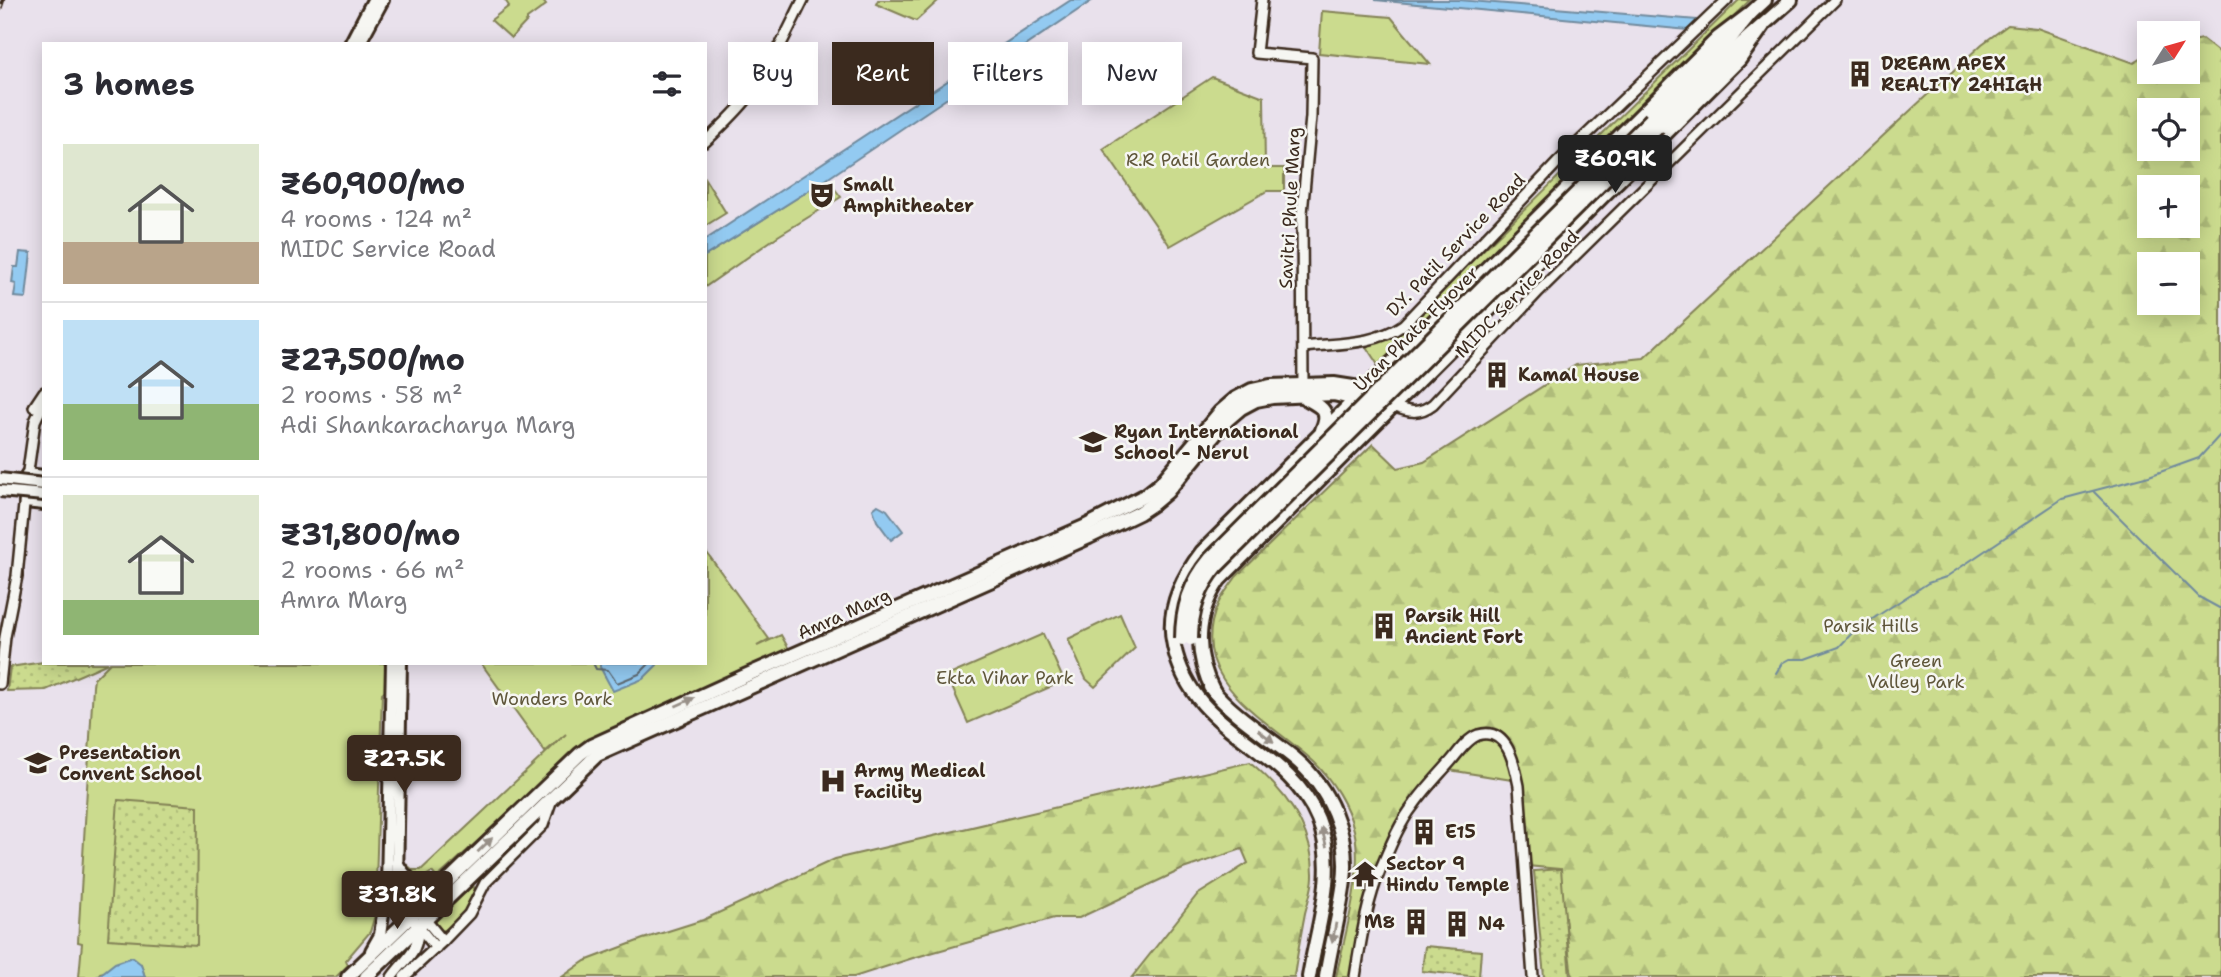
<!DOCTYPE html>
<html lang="en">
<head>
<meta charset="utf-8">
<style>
  body { margin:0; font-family:"Shantell Sans",sans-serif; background:#f2f2f3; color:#2b2b33; height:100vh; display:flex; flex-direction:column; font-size:26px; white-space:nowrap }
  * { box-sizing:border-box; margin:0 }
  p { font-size:23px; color:#7c7c81 }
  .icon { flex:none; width:38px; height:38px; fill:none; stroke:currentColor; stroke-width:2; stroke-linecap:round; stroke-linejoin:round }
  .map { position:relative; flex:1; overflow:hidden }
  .details { position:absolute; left:42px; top:42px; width:665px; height:623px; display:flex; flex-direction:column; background:#fff; border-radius:0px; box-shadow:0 4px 18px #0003 }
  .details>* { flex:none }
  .guide { position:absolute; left:728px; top:42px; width:665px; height:63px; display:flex; gap:14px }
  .needle { width:46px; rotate:53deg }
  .fabs { position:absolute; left:2137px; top:21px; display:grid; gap:14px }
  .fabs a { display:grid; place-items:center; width:63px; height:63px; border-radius:0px; background:#fff; box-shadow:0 4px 18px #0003; font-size:35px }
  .price { position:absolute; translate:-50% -60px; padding:0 16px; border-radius:7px; background:#3b2a1e; color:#fff; font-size:23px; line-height:46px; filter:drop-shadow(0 2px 4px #0008) }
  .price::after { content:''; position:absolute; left:50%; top:42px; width:21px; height:16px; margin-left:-10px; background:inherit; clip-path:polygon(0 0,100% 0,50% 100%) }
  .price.active { background:#222; color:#fff }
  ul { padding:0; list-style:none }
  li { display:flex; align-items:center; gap:21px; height:175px; padding:0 21px }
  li+li { border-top:2px solid #e1e1e2 }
  li span { display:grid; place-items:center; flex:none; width:196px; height:140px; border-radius:0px; color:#555 }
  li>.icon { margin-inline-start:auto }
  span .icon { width:84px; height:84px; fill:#fffc; stroke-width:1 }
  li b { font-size:30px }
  h2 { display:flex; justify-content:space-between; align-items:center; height:84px; padding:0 21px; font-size:30px }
  .pill { padding:0 24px; border-radius:0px; background:#fff; box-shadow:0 4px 18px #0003; font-size:24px; line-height:63px }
  .pill.active { background:#3b2a1e; color:#fff }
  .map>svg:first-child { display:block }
  .green { fill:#cbdb8e; stroke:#838256; stroke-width:2 }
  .forest { fill:url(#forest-firs); stroke:#838256; stroke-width:2; fill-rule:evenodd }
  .garden { fill:url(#garden-dots); stroke:#838256; stroke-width:2 }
  .water { fill:#93caf1; stroke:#708a9d; stroke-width:2 }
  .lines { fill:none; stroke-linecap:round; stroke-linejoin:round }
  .shore { stroke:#5e6a72; stroke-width:2 }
  .stream { stroke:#708a9d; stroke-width:2 }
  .minor-casing { stroke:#3b2a1e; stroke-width:14 }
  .major-casing { stroke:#3b2a1e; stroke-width:16 }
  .highway-casing { stroke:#3b2a1e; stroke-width:18 }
  .minor { stroke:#f6f6f2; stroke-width:9 }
  .major { stroke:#f6f6f2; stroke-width:10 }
  .highway { stroke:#f6f6f2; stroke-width:12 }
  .rail-casing { stroke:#3b2a1e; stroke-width:4.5 }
  .rail { stroke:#f6f6f2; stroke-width:2; stroke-dasharray:5; stroke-linecap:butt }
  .major-bridge-casing { stroke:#3b2a1e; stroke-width:16; stroke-linecap:butt }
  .highway-bridge-casing { stroke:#3b2a1e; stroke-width:18; stroke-linecap:butt }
  .major-bridge { stroke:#f6f6f2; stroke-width:10 }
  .highway-bridge { stroke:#f6f6f2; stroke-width:12 }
  .oneway { fill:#989088 }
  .labels { text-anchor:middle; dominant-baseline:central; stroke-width:5; stroke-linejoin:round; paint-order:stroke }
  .poi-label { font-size:18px; font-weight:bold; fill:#3b2a1e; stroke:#f6f6f2; text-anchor:start }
  .park-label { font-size:18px; fill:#5f563a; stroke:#f6f6f2 }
  .street-label { font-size:18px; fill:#3b2a1e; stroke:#f6f6f2 }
</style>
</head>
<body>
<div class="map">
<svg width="2221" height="977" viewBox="0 0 2221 977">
  <defs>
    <pattern id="forest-firs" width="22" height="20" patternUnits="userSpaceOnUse" patternTransform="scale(1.75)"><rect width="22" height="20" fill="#cbdb8e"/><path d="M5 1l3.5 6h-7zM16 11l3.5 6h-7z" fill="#afbc7a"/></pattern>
    <pattern id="garden-dots" width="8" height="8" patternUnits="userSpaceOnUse" patternTransform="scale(1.75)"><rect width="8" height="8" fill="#cbdb8e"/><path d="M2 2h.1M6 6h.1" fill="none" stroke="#afbc7a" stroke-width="1.8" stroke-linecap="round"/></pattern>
  </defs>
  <rect width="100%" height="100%" fill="#e9e1ec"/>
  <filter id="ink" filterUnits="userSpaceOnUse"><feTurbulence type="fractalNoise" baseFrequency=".0143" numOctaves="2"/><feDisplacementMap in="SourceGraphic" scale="14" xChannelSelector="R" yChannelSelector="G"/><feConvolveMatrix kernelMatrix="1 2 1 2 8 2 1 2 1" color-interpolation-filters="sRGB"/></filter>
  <g filter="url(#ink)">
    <g class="green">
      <polygon points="505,0 542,0 546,5 527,19 527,21 511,38 491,20 509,6"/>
      <polygon points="878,0 939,0 916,21 876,4"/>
      <polygon points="1739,0 1750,0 1378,365 1365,345 1392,336 1423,309"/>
      <polygon points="1322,11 1391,17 1430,64 1319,53"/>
      <polygon points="1212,77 1264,97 1265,168 1284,168 1284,191 1267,191 1170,246 1103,149"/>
      <polygon points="705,179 726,213 705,226"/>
      <polygon points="827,179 841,197 778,236 705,287 705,256"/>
      <polygon points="705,550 769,639 757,646 781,635 790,651 591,738 437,878 432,872 419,880 405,868 407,865 413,870 421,870 566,734 545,752 481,663 705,663"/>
      <polygon points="1120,614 1135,648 1095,687 1086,679 1068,639"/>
      <polygon points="1043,634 1064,681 968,723 947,676"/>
      <polygon points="110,663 384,663 387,670 388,688 382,693 375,915 370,932 346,960 348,965 336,977 145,977 141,964 100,973 97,977 79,977 82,943 78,942 93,686 94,679"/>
      <path d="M 1479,739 C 1505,738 1510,757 1512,780 L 1449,770 L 1464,752 Z"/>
      <path d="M 470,884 L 473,884 L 475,891 C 470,905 456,929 440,931 L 435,925 L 436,917 Z"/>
    </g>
    <g class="forest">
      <path d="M 2008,25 L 2037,28 L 2134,63 L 2149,54 L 2149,72 L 2188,72 L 2188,42 L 2202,39 L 2221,54 L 2221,977 L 1572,977 L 1559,869 L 1527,866 C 1525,837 1527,763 1509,742 C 1505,739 1499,736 1495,733 L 1477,742 L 1436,773 L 1392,836 L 1376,869 L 1356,977 L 1336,977 C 1345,934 1364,872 1354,830 C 1348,805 1332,780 1314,762 C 1268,719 1184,681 1218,604 C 1222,595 1230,586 1236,577 L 1373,444 L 1398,468 L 1424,462 L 1576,365 L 1644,358 L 1982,44 ZM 2149,110 L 2188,110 L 2188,149 L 2149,149 ZM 2149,187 L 2188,187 L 2188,226 L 2149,226 ZM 2149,264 L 2188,264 L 2188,303 L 2149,303 Z"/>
      <path d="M 1250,762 C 1285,791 1314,828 1313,876 C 1313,888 1308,901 1305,913 C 1301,934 1297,955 1294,977 L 1132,977 L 1197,895 L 1248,863 L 1242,849 L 1183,869 L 1079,918 L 1054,918 L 913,958 L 854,977 L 562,977 L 585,961 L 643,939 L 703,920 L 835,859 Z"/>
    </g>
    <g class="garden">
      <polygon points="44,662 44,663 108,663 46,690 7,691 10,667"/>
      <polygon points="118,800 198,806 197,945 108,939"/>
      <polygon points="1561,869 1570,977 1544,977 1534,871"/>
      <polygon points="1425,946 1481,951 1479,977 1422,971"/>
    </g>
    <g class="water">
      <polygon points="1071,0 1093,0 827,179 705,256 705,240"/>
      <polygon points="1375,0 1459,0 1698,20 1688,30"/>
      <polygon points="20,252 31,253 26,298 14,297 16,284 12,283 14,267 18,267"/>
      <polygon points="878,505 887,510 903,531 891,540 877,521 873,509"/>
      <polygon points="600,663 657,663 657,665 643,679 613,691 600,667"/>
      <polygon points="132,957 141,964 145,977 97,977 115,963"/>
    </g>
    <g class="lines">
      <polyline class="shore" points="593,663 596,669 608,670 617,683 639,674 650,663"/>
      <g class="stream">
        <polyline points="2094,492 2199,597 2221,609"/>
        <polyline points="1776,673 1782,663 1789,659 1806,659 1839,647 1854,631 1928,583 1946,577 2062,499 2149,476 2199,458 2221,434"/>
      </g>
      <g class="minor-casing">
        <g id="minor">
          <polyline points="1262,0 1256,53 1312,58 1311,117 1302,213 1303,385"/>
          <path d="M 705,142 C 721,127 737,112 750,95 C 772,66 787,32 803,0"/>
          <path d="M 1304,347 C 1337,343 1375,345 1403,325 L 1557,163 L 1727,0"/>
          <path d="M 1392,406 C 1408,412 1419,415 1433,404 L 1539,291 L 1835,0"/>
          <polyline points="34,407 44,392"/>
          <polyline points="27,478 35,421 44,402"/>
          <polyline points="0,684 5,637 17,576 25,495"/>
          <polyline points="418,926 436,948"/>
          <polyline points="443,941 469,914 485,883 543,825 551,802"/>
          <path d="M 392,977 C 406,957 419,954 418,926"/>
          <polyline points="404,977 443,941 425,919"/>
          <path d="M 1355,977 C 1361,940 1366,903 1381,868 C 1390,847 1399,824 1413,806 C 1424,790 1438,776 1451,761 C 1458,753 1467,739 1478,735 C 1508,726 1515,766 1519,786 L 1533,977"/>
        </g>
      </g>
      <g class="major-casing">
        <g id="major">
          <polyline points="350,44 373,0"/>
          <polyline points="359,44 383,0"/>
          <polyline points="27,474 44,476"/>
          <polyline points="25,502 44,504"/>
          <polyline points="392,663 387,884 390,892 414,921"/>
          <polyline points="401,663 397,882 421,914"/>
          <path d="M 397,862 C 408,884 423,889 446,882"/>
          <polyline points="371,951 380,935 387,886"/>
        </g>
      </g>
      <g class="highway-casing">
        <g id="highway">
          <polyline points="1651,119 1725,45 1751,13 1765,0"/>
          <polyline points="1658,127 1732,52 1791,0"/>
          <path d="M 1302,396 C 1319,406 1332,409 1322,430"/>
          <path d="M 1210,687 C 1232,715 1266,735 1293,757 C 1329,786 1350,835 1344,881 C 1340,913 1331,945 1326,977"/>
          <path d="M 1214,692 C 1194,655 1195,615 1219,580 L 1739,60 L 1763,26"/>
          <polyline points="348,977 580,754 591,746 745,676 1084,527 1146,495 1160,484 1220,412 1235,399 1252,390 1270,386 1334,384 1366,389 1392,406"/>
          <polyline points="366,977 597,755 1089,537 1139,513 1154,503 1167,492 1227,420 1241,408 1256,400 1272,397 1333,394 1356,399 1384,415"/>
          <path d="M 1309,977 C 1317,926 1339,870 1318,819 C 1287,744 1192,735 1174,646 C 1166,612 1181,579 1202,552 L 1718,38 L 1751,13"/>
        </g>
      </g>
      <use href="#minor" class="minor"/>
      <use href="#major" class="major"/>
      <use href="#highway" class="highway"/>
      <g class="rail-casing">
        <polyline id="rail" points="0,9 3,0"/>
      </g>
      <use href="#rail" class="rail"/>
      <g class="major-bridge-casing">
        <g id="major-bridge">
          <polyline points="0,479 44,484"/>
          <polyline points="0,491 44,495"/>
        </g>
      </g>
      <g class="highway-bridge-casing">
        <g id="highway-bridge">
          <path d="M 1182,639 C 1182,608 1190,583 1210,559 L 1651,119"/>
          <path d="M 1191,639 C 1191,611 1199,587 1217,566 L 1658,127"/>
        </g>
      </g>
      <use href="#major-bridge" class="major-bridge"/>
      <use href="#highway-bridge" class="highway-bridge"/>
    </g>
    <defs><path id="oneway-solid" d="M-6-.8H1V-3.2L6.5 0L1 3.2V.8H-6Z" transform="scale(1.75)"/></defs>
    <g class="oneway">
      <use href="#oneway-solid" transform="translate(685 702) rotate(-24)"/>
      <use href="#oneway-solid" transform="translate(1266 736) rotate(38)"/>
      <use href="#oneway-solid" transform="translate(1324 837) rotate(-104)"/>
      <use href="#oneway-solid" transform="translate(485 845) rotate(-44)"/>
      <use href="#oneway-solid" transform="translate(1334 933) rotate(101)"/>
    </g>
  </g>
  <defs>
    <g id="building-bare" transform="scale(2.1)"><path d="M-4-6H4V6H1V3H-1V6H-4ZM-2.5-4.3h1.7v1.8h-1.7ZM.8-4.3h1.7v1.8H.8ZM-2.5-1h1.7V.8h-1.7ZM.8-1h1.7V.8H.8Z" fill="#3b2a1e" stroke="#f6f6f2" stroke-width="2.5" paint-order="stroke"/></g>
    <g id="theatre-bare" transform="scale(2.1)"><path d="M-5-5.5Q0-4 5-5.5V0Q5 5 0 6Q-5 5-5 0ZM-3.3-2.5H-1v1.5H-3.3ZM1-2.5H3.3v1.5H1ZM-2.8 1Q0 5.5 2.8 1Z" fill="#3b2a1e" stroke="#f6f6f2" stroke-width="2.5" paint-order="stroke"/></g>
    <g id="school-bare" transform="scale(2.1)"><path d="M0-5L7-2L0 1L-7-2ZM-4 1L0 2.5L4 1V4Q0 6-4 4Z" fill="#3b2a1e" stroke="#f6f6f2" stroke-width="2.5" paint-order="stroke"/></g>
    <g id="hospital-bare" transform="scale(2.1)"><path d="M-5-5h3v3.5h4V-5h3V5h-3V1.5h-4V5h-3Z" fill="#3b2a1e" stroke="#f6f6f2" stroke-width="2.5" paint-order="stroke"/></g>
    <g id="temple-bare" transform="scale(2.1)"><path d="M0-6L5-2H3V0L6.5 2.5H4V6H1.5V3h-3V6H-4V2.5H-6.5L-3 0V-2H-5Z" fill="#3b2a1e" stroke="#f6f6f2" stroke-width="2.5" paint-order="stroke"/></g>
  </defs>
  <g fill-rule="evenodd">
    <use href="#building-bare" x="1860" y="74"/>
    <use href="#theatre-bare" x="822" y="195"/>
    <use href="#building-bare" x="1497" y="375"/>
    <use href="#school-bare" x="1093" y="442"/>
    <use href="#building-bare" x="1384" y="626"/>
    <use href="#school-bare" x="38" y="763"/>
    <use href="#hospital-bare" x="833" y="781"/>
    <use href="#building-bare" x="1424" y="832"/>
    <use href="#temple-bare" x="1365" y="874"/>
    <use href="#building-bare" x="1416" y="922"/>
    <use href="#building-bare" x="1457" y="924"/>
  </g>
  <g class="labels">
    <g class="poi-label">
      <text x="1881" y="64">DREAM APEX<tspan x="1881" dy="21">REALITY 24HIGH</tspan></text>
      <text x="843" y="185">Small<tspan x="843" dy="21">Amphitheater</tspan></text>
      <text x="1518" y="375">Kamal House</text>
      <text x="1114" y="432">Ryan International<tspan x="1114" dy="21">School - Nerul</tspan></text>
      <text x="1405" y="616">Parsik Hill<tspan x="1405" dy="21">Ancient Fort</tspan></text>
      <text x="59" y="753">Presentation<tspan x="59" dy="21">Convent School</tspan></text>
      <text x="854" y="771">Army Medical<tspan x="854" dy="21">Facility</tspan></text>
      <text x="1445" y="832">E15</text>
      <text x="1386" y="864">Sector 9<tspan x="1386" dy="21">Hindu Temple</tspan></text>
      <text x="1395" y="922" text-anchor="end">M8</text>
      <text x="1478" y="924">N4</text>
    </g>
    <g class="park-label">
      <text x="1198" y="160">R.R Patil Garden</text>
      <text x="1871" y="626">Parsik Hills</text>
      <text x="1916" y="661">Green<tspan x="1916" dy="21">Valley Park</tspan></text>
      <text x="1005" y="678">Ekta Vihar Park</text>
      <text x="552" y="699">Wonders Park</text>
    </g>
    <g class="street-label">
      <text transform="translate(1290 208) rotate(-87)">Savitri Phule Marg</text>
      <text transform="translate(1456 245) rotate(-46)">D.Y. Patil Service Road</text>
      <text transform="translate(1517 294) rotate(-46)">MIDC Service Road</text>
      <text transform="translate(1416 329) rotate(-45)">Uran Phata Flyover</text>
      <text transform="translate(844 614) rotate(-24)">Amra Marg</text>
    </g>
  </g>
</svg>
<div class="fabs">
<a><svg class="needle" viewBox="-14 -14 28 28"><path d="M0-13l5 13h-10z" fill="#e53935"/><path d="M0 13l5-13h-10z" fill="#7c7c81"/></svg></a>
<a><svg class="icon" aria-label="locate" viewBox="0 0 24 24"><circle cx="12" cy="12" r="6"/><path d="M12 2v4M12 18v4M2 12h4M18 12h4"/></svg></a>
<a>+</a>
<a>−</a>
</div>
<b class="price active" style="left:1615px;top:195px">₹60.9K</b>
<b class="price" style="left:404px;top:795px">₹27.5K</b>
<b class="price" style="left:397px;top:931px">₹31.8K</b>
<div class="guide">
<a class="pill">Buy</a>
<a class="pill active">Rent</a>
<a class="pill">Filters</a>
<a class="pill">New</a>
</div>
<section class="details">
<h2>3 homes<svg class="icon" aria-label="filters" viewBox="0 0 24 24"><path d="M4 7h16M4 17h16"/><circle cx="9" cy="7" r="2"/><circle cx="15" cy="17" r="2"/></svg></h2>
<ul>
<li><span style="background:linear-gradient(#dfe7d0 70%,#b9a48a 0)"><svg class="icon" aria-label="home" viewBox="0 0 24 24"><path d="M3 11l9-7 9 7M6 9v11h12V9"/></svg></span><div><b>₹60,900/mo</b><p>4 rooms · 124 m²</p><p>MIDC Service Road</p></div></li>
<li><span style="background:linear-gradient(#bfe0f5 60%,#8fb573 0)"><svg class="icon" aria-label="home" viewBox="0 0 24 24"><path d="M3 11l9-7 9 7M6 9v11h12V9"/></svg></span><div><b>₹27,500/mo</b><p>2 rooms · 58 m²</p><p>Adi Shankaracharya Marg</p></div></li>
<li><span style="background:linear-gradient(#dfe7d0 75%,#8fb573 0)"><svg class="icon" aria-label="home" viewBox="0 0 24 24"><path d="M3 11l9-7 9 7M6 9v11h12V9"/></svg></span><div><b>₹31,800/mo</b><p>2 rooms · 66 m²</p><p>Amra Marg</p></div></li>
</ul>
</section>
</div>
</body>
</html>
